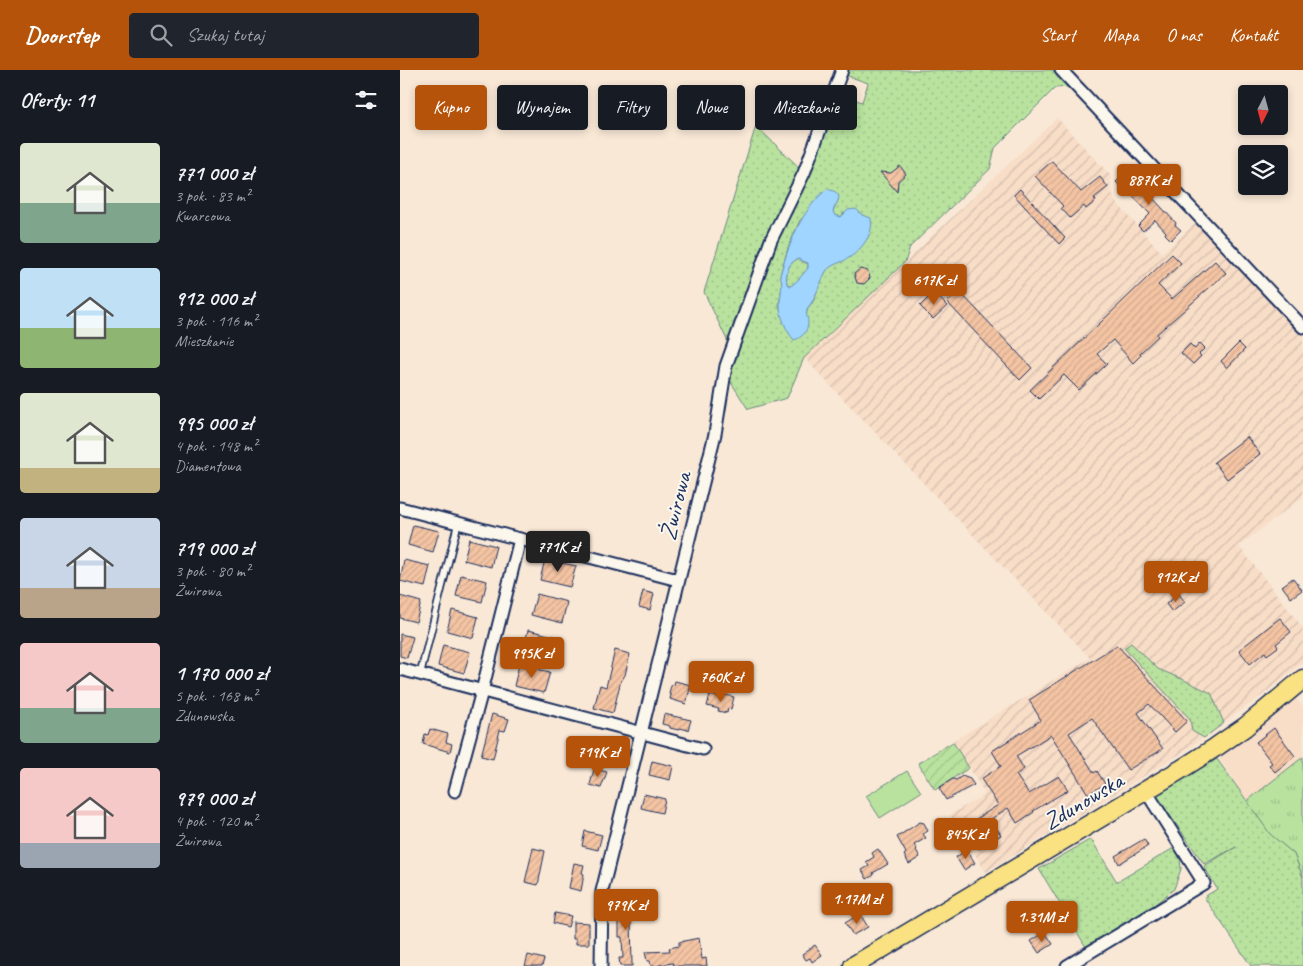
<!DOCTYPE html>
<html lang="pl">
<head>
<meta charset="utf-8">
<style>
  body { margin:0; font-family:Caveat,sans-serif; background:#20242c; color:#f1f3f6; height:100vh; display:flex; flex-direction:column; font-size:19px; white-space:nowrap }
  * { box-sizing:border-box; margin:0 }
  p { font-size:16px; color:#9ea1a6 }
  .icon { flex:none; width:28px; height:28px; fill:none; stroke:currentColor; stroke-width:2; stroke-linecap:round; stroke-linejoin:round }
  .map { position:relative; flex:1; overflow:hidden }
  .drawer { display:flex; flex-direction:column; background:#171b24; width:400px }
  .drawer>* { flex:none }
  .hud { position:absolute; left:15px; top:15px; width:475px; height:45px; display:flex; gap:10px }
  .needle { width:32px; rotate:186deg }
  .tools { position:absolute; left:838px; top:15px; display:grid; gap:10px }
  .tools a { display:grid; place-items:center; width:50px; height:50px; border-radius:5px; background:#171b24; box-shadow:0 2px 8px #0003; font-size:25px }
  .price { position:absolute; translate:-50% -42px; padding:0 11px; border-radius:5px; background:#b45309; color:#fff; font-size:16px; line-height:32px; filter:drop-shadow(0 1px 2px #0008) }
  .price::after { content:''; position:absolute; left:50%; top:30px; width:15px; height:11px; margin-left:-8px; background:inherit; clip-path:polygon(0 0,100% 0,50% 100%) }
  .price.selected { background:#222; color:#fff }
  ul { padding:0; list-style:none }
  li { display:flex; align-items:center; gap:15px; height:125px; padding:0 20px }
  li span { display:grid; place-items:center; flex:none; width:140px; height:100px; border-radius:5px; color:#555 }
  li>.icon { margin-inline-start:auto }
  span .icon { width:60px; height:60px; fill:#fffc; stroke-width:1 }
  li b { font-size:21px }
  h2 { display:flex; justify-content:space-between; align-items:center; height:60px; padding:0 20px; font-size:21px }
  .tag { padding:0 18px; border-radius:5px; background:#171b24; box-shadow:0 2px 8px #0003; font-size:18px; line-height:45px }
  .tag.selected { background:#b45309; color:#fff }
  header { display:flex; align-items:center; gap:30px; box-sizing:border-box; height:70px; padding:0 25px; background:#b45309; color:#fff }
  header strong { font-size:24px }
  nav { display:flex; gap:28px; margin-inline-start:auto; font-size:18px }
  .search { width:350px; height:45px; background:#20242c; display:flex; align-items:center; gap:12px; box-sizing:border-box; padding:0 18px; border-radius:5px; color:#9ea1a6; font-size:19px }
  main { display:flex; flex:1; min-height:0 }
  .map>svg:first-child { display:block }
  .built { fill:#f8ddc7 }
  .industrial { fill:url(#industrial-furrows) }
  .grass { fill:url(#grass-dots); stroke:#6a887e; fill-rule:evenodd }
  .park { fill:url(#park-tufts); stroke:#6a887e }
  .garden { fill:url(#garden-furrows); stroke:#6a887e }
  .pitch { fill:#b9e29e; stroke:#6a887e }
  .water { fill:#a0d5ff; stroke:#6b93bf; fill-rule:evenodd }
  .building { fill:url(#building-hatch); stroke:#1b2f5e }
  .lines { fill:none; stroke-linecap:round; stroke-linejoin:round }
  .service-casing { stroke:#1b2f5e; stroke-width:9 }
  .minor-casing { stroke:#1b2f5e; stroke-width:15 }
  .primary-casing { stroke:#1b2f5e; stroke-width:21 }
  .service { stroke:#fbf7ec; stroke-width:5.5 }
  .minor { stroke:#fbf7ec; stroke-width:11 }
  .primary { stroke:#fae181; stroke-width:18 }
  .labels { text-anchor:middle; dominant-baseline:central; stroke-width:4; stroke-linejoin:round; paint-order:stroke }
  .street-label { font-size:24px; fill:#1b2f5e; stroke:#fbf7ec }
</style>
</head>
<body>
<header>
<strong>Doorstep</strong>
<div class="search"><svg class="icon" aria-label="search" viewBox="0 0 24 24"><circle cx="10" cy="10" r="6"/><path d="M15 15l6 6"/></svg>Szukaj tutaj</div>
<nav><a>Start</a><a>Mapa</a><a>O nas</a><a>Kontakt</a></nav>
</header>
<main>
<section class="drawer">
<h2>Oferty: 11<svg class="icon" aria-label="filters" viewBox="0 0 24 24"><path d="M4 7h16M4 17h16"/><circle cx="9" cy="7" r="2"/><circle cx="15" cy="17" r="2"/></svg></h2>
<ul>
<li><span style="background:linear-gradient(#dfe7d0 60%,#7fa58c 0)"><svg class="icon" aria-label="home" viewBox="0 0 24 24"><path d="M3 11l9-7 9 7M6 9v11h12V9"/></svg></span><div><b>771 000 zł</b><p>3 pok. · 83 m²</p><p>Kwarcowa</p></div></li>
<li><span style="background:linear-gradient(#bfe0f5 60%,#8fb573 0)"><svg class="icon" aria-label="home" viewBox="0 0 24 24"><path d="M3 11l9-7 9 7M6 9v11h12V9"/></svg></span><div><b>912 000 zł</b><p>3 pok. · 116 m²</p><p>Mieszkanie</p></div></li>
<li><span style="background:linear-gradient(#dfe7d0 75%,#c2b280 0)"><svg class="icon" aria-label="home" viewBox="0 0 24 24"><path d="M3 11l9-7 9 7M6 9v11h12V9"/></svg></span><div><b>995 000 zł</b><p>4 pok. · 148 m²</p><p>Diamentowa</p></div></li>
<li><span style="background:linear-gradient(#c9d6e8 70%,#b9a48a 0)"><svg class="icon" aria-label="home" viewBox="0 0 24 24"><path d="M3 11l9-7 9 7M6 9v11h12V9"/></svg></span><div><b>719 000 zł</b><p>3 pok. · 80 m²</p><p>Żwirowa</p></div></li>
<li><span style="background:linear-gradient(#f6c9c9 65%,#7fa58c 0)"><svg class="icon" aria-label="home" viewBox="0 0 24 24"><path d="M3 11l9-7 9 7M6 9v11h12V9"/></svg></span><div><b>1 170 000 zł</b><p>5 pok. · 168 m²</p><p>Zdunowska</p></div></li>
<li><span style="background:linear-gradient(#f6c9c9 75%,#9aa5b1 0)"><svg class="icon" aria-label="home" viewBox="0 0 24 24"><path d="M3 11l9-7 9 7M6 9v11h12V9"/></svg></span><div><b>979 000 zł</b><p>4 pok. · 120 m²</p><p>Żwirowa</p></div></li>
</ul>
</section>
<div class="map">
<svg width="903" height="896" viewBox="0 0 903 896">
  <defs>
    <pattern id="industrial-furrows" width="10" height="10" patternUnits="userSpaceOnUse" patternTransform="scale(1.25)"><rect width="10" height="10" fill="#f8ddc7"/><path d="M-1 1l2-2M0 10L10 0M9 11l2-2" fill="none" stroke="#d4bead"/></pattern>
    <pattern id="grass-dots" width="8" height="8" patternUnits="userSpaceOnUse" patternTransform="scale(1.25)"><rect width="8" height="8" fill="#b9e29e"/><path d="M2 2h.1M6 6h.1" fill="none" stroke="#9ec28a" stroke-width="1.8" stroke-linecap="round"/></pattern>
    <pattern id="park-tufts" width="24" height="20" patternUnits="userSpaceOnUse" patternTransform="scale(1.25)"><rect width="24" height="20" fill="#b9e29e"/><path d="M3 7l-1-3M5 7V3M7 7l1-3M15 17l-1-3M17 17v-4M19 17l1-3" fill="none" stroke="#9ec28a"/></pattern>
    <pattern id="garden-furrows" width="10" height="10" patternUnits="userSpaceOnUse" patternTransform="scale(1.25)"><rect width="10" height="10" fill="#b9e29e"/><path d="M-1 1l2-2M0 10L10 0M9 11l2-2" fill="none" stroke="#9ec28a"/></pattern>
    <pattern id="building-hatch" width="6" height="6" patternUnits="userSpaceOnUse" patternTransform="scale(1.25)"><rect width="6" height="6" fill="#f4c4a3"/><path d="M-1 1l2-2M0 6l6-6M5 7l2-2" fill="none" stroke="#d1a98f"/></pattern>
  </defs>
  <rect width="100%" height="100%" fill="#f9e8d6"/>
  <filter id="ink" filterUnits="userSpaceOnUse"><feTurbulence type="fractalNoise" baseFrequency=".02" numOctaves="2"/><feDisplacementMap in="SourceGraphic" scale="10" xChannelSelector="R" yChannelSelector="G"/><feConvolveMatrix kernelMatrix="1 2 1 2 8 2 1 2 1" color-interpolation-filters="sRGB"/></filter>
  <g filter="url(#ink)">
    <polygon class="built" points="894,625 903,637 903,687 847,731 817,684"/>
    <polygon class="industrial" points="657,48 711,106 710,117 715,131 762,183 798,151 903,262 903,427 839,476 903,558 903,592 860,627 780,684 586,802 550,745 585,724 553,671 690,588 404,288"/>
    <g class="grass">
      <path d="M 446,0 L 654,0 L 670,17 L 655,18 L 595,78 L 590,99 L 510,177 L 505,192 L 404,288 L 387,328 L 348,339 L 327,306 L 367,191 L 409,105 L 438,24 L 462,32 L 468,13 L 445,5 ZM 438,125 C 439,134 434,135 433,142 L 435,145 L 441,147 L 444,143 L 470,164 L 459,179 L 431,196 L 426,201 L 419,214 L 414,230 L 408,238 L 406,245 L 394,269 L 388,261 L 383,248 L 379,235 L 383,211 L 380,205 L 388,178 L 400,150 Z"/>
      <polygon points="356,56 402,100 368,169 328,272 304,222"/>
      <path d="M 398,189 L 408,194 L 408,198 L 400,209 L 391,216 L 387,214 C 385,205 388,192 398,189 Z"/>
      <polygon points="731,573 758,599 782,609 811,623 824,653 804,668 792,661 790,649 724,578"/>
      <polygon points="817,689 870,763 894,784 903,807 903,896 851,896 804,827 817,819 804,796 836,777 804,794 755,724"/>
      <polygon points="691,769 717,812 777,776 779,779 781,799 774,819 748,840 686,877 639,799"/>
    </g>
    <polygon class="park" points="903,687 903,807 894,784 870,764 847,731"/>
    <polygon class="garden" points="553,672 569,698 535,720 518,693"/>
    <polygon class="pitch" points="507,701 521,722 480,748 466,726"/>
    <path class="water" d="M 427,119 C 448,124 435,132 433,142 L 435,145 L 441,147 L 448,140 L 456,139 L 462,145 L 471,148 C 471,152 472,155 471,159 C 469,170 457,184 447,189 C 439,194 430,194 425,203 C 421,212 418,220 414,228 C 413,232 409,235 408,238 C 405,244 408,248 408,253 C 408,261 402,268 394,270 C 386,261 379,244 380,233 C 380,223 384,214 380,205 C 390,172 400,142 427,119 ZM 398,189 L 408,193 L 408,198 L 399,209 L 391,216 L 387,214 C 385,205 388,192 398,189 Z"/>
    <g class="building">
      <polygon points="652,91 681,122 700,107 708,117 694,128 696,131 686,139 684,136 670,148 661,138 663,136 635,106"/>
      <polygon points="500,96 506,104 498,111 497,122 480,102 491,103"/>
      <polygon points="728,101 776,153 775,155 781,160 771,170 765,164 766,162 755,150 743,161 738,156 750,144 727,120 725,121 716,112"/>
      <polygon points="620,119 665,168 659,174 614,125"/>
      <polygon points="772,184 781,193 758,215 772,229 815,191 826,203 757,264 758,266 740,283 741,285 733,293 713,270 697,284 707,294 679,320 664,305 639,329 630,320"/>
      <polygon points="460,199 468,201 470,208 464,214 457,213 454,204"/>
      <polygon points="559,221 632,298 620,310 547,232"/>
      <polygon points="534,222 547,236 533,249 520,236"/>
      <polygon points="800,273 805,278 799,284 801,286 793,294 781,283 790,274 795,279"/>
      <polygon points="839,273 845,279 827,298 821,291"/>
      <polygon points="847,367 860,384 827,409 814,392"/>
      <polygon points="13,455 39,461 33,482 8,475"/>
      <polygon points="69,469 96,476 91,497 64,490"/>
      <polygon points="145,489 176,496 170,517 140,510"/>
      <polygon points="4,490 30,496 25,517 0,511"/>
      <polygon points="61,505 87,511 82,532 56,526"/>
      <polygon points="893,508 902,520 891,528 882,516"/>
      <polygon points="243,521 254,524 250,540 239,537"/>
      <polygon points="137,524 167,532 162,553 131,545"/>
      <polygon points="779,524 785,532 772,542 766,534"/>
      <polygon points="0,526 21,532 16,552 0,548"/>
      <polygon points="52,540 78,547 73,568 47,561"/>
      <polygon points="880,548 891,562 876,574 878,577 867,585 865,582 850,594 839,580"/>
      <polygon points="128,560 158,567 153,588 123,581"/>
      <polygon points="0,564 13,567 7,588 0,586"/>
      <polygon points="43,575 70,582 64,603 38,596"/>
      <polygon points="717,575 787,651 775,662 749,634 738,643 763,679 728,700 692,648 669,663 694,703 697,701 705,714 688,724 651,665 616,686 624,699 616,705 629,724 659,706 668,720 633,741 634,742 617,753 608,738 591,749 601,765 579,779 564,757 598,735 581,709 601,696 592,681 641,650 629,630"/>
      <polygon points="215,580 230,584 225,605 222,610 221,610 213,643 194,638 200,615 206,617"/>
      <polygon points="119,595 150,602 144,623 114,616"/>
      <polygon points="275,611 291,615 286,634 270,629 271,625 269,624 270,619 272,614 274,615"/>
      <polygon points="322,624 334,627 331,639 328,638 327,643 318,641 319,639 307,636 310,625 322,628"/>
      <polygon points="92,644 109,649 105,661 100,660 93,689 81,686"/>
      <polygon points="264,644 291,650 288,660 280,658 279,660 274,659 270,658 270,656 262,654"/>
      <polygon points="874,658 895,686 875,702 869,695 872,693 856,672"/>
      <polygon points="30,659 48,664 46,672 52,674 50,682 23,674 25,664 28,665"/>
      <polygon points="212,673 223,676 219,692 207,689"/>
      <polygon points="252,691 273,696 270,710 249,705"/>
      <polygon points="194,699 207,702 201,718 190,715"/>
      <polygon points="562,706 570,709 574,715 546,730 539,718 553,709 556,710"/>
      <polygon points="244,724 265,729 262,743 241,738"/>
      <polygon points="520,752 524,753 528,761 523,764 526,768 514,775 517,779 516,780 520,787 509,794 504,785 506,783 497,767"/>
      <polygon points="185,761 202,765 198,780 182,776"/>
      <polygon points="744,769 748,776 719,794 715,786"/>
      <polygon points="133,778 145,781 138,815 125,812"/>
      <polygon points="478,779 488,794 473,803 474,805 467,809 462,800 469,796 466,792 474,787 472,783"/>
      <polygon points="567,780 575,793 564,800 556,787"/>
      <polygon points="174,793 184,795 182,803 184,804 181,821 169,818"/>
      <polygon points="431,815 435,822 441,819 445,826 434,833 425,818"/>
      <polygon points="219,830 232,830 233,835 233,847 231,847 232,896 220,896 219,888 223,888 222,867 219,867"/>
      <polygon points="155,843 171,846 168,857 153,853"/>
      <polygon points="460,844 468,857 453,865 445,853"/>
      <polygon points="173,852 189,853 189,874 176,874 176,869 173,869"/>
      <polygon points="645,862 653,874 639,883 631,871"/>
      <polygon points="299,868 302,889 306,888 307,896 274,896 273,893 259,895 259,896 251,896 250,891 247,891 245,882 270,881 269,878 279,876 279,872"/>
      <polygon points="415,875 422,885 412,892 410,888 406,890 402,884"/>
      <polygon points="128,885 144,889 142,896 125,896"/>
    </g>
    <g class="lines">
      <g class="service-casing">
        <polyline id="service" points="20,605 58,453"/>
      </g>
      <g class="minor-casing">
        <g id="minor">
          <polyline points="661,0 903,257"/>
          <polyline points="0,438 278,510"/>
          <polyline points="0,599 303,679"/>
          <polyline points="55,721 82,621 120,469"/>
          <polyline points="201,896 202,821 315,364 326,296 371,170 404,103 442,0"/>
          <polyline points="667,896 804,813 746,721"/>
        </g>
      </g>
      <g class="primary-casing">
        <polyline id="primary" points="453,896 780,700 816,677 845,657 903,609"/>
      </g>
      <use href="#service" class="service"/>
      <use href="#minor" class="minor"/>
      <use href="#primary" class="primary"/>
    </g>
  </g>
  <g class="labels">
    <g class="street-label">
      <text transform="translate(275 436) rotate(-76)">Żwirowa</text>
      <text transform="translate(683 731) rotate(-31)">Zdunowska</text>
    </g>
  </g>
</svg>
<div class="tools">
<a><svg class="needle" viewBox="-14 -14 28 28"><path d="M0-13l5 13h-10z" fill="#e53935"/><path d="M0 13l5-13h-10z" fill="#9ea1a6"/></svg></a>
<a><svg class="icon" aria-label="layers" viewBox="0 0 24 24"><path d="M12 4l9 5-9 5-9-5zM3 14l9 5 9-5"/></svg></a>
</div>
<b class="price" style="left:749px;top:136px">887K zł</b>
<b class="price" style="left:534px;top:236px">617K zł</b>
<b class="price selected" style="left:158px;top:503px">771K zł</b>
<b class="price" style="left:776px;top:533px">912K zł</b>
<b class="price" style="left:132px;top:609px">995K zł</b>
<b class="price" style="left:321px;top:633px">760K zł</b>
<b class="price" style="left:198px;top:708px">719K zł</b>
<b class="price" style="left:566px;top:790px">845K zł</b>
<b class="price" style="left:457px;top:855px">1.17M zł</b>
<b class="price" style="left:226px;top:861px">979K zł</b>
<b class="price" style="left:642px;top:873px">1.31M zł</b>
<div class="hud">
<a class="tag selected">Kupno</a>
<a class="tag">Wynajem</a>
<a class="tag">Filtry</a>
<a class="tag">Nowe</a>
<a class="tag">Mieszkanie</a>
</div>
</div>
</main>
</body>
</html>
